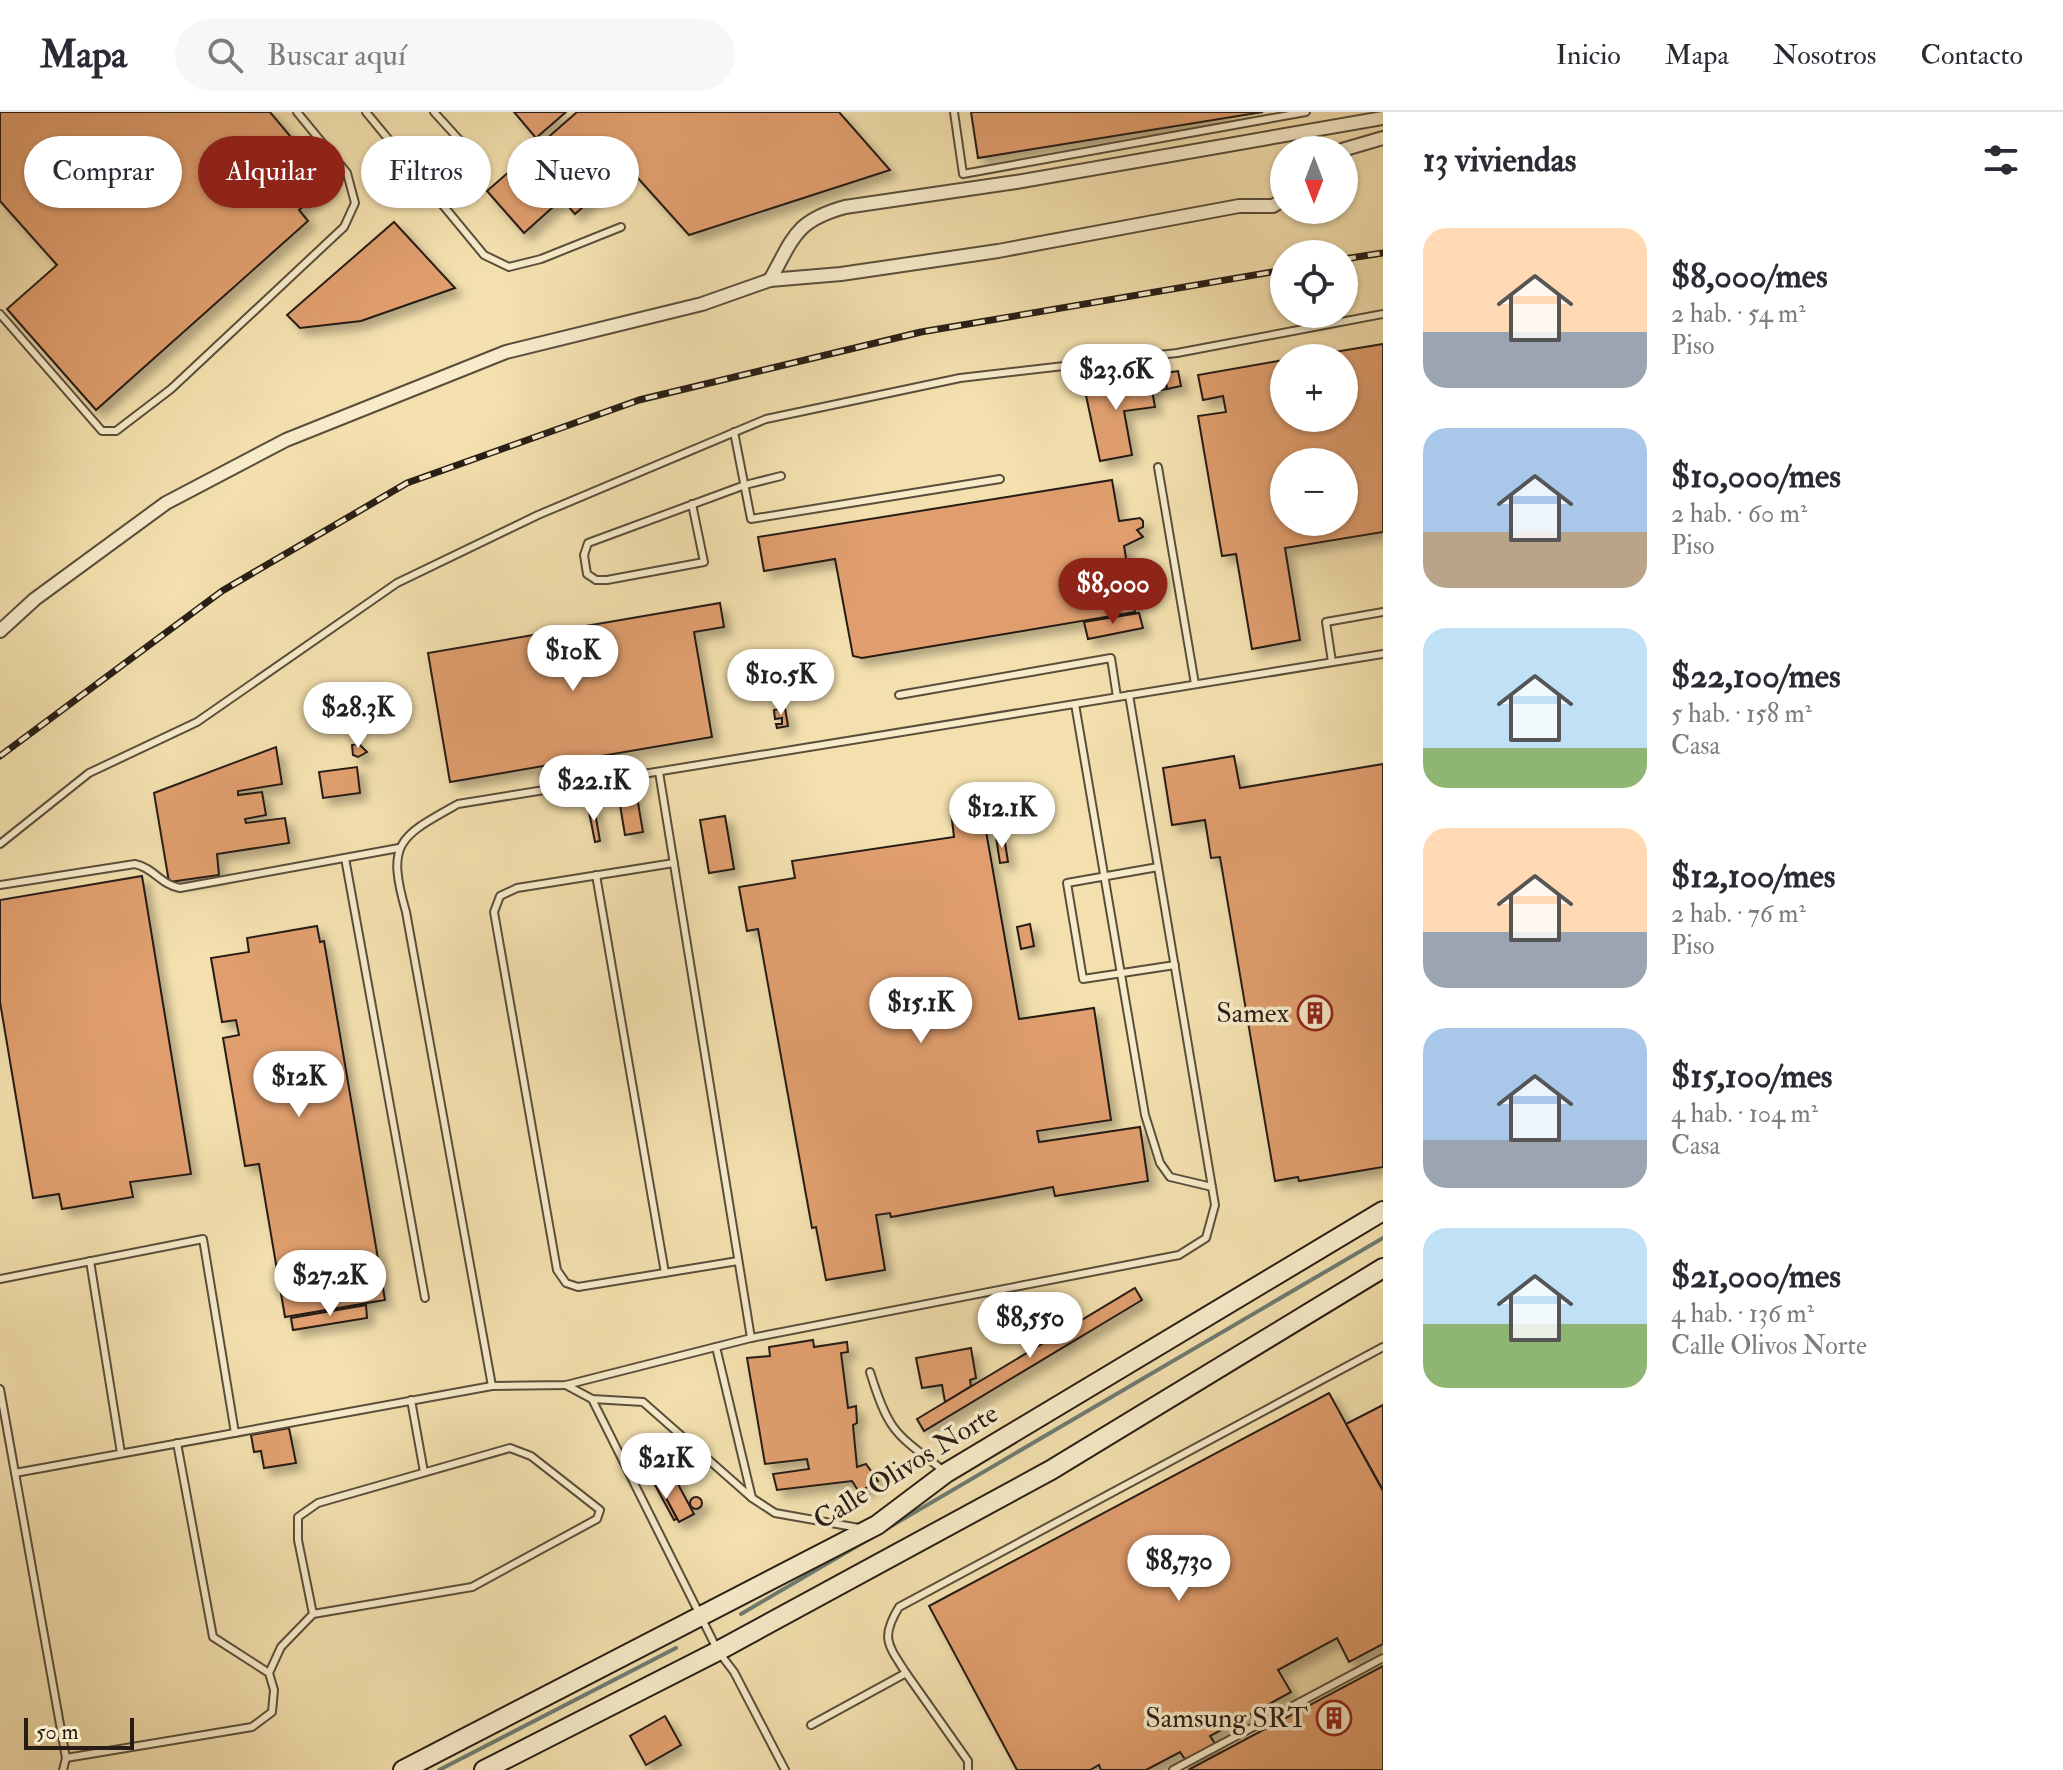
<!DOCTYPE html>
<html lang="es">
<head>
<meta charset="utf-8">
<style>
  body { margin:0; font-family:"IM FELL Double Pica",serif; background:#f7f7f7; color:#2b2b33; height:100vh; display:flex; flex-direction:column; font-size:30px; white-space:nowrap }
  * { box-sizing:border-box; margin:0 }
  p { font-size:26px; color:#7c7c81 }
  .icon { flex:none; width:44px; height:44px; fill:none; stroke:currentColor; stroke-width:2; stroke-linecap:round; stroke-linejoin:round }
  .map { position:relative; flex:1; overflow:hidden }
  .side { display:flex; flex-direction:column; background:#fff; width:680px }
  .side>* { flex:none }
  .banner { position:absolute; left:24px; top:24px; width:760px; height:72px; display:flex; gap:16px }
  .needle { width:52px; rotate:180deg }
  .controls { position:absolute; left:1270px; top:24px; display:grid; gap:16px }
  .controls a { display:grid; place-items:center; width:88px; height:88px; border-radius:50%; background:#fff; box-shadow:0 2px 6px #0004; font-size:40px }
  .scale { position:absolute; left:24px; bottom:20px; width:110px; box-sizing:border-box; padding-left:8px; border:4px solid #271d15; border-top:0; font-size:22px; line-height:28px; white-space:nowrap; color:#271d15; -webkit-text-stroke:6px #f7ebca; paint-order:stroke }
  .price { position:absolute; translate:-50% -68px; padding:0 18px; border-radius:28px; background:#fff; color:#222; font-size:26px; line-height:52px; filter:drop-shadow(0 2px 4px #0008) }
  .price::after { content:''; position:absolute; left:50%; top:48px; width:24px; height:18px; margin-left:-12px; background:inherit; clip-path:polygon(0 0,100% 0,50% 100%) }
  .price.on { background:#8f2418; color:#fff }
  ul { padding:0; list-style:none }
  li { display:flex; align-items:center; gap:24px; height:200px; padding:0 40px }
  li span { display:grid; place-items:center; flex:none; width:224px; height:160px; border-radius:24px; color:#555 }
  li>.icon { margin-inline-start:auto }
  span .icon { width:96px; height:96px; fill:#fffc; stroke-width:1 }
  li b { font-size:34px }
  h2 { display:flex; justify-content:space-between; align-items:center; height:96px; padding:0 40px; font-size:34px }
  .chip { padding:0 28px; border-radius:36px; background:#fff; box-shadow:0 2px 6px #0004; font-size:28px; line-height:72px }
  .chip.on { background:#8f2418; color:#fff }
  header { display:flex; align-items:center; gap:48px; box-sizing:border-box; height:112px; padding:0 40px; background:#fff; border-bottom:2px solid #e1e1e2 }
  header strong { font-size:38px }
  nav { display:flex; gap:44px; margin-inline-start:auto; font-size:28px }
  .search { width:560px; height:72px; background:#f7f7f7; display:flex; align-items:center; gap:20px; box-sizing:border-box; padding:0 28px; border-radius:44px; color:#7c7c81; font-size:30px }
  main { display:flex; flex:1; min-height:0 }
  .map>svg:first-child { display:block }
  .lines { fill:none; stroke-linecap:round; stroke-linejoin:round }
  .stream { stroke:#6d7c72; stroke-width:4 }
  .building { fill:#e09e6e; stroke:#271d15; stroke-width:2; fill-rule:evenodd; filter:url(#shadow) }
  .service-casing { stroke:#5a4e3b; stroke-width:10 }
  .minor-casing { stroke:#5a4e3b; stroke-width:16 }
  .secondary-casing { stroke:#271d15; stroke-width:22 }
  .service { stroke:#f7ebca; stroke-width:6 }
  .minor { stroke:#f7ebca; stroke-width:12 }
  .secondary { stroke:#f7ebca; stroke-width:18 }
  .rail-casing { stroke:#271d15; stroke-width:7 }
  .rail { stroke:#f7ebca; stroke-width:4; stroke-dasharray:12; stroke-linecap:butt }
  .labels { text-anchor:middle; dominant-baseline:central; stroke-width:7; stroke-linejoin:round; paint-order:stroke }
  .poi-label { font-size:28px; fill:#271d15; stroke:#f7ebca; text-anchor:end }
  .street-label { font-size:28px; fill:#271d15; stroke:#f7ebca }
</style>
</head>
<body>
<header>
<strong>Mapa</strong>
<div class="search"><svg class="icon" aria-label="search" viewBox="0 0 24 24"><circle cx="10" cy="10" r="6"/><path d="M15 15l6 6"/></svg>Buscar aquí</div>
<nav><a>Inicio</a><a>Mapa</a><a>Nosotros</a><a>Contacto</a></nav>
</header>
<main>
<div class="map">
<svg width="1383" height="1658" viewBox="0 0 1383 1658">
  <defs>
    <filter id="shadow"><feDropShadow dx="7" dy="7" stdDeviation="4" flood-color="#0004"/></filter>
  </defs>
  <rect width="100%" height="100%" fill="#f3e0ae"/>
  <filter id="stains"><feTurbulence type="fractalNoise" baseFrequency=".0025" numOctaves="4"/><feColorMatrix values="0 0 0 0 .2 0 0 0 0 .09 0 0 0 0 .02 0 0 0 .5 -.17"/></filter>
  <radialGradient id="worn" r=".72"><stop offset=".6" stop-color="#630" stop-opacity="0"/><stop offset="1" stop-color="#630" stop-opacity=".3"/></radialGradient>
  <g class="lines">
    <g class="stream">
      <polyline points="741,1502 1383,1126"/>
      <polyline points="439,1658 676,1536"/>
    </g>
  </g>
  <g class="building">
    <polygon points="0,0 270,0 331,73 299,98 308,109 96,298 7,197 57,153 0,89"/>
    <polygon points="514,0 566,0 536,26"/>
    <polygon points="577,0 839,0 890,58 689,123 628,55 575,102 562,87 524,121 487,79"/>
    <polygon points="971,0 1263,0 978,46"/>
    <polygon points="394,110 455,176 361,209 300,216 287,203"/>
    <path d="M 1383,232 L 1383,420 L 1285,436 L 1300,528 L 1252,537 L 1236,442 L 1222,444 L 1198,304 L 1226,300 L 1223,284 L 1203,288 L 1198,263 L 1284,248 L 1284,306 L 1344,306 L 1344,246 L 1298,246 ZM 1284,350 L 1344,350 L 1344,410 L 1284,410 Z"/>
    <polygon points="1178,259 1181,274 1167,277 1164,261"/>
    <polygon points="1164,261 1167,277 1154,279 1152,264"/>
    <polygon points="1149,262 1155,295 1124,299 1132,343 1100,349 1084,274"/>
    <polygon points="1112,368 1119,409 1140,406 1143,409 1143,415 1137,418 1143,425 1124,434 1135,500 862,546 853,544 835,447 764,459 758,425"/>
    <polygon points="720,491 724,515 694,520 712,625 450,670 428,541"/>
    <polygon points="1139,501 1143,516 1088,527 1084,510"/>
    <polygon points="785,596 788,614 777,616 776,612 782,612 782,606 775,607 774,598"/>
    <polygon points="359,632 367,640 358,645 353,643 352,633"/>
    <polygon points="276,635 282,672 238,679 238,683 262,680 266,703 245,707 246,711 285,706 289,731 217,742 219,763 169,770 154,681"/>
    <polygon points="1234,644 1240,676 1383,652 1383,1055 1299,1069 1298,1065 1275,1069 1220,745 1211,746 1205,708 1172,713 1163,656"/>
    <polygon points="357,655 360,681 323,686 319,660"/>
    <polygon points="637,685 643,720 625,723 619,687"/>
    <polygon points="594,694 600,729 595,730 588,695"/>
    <polygon points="978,696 982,719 986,719 1019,907 1094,896 1111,1008 1037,1019 1039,1030 1140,1015 1148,1069 1055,1084 1053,1075 891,1105 890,1101 876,1103 885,1158 826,1168 816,1115 812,1116 758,817 747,819 739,775 795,766 792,749 954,725 951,700"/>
    <polygon points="725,704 734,757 709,761 700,708"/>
    <polygon points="1004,724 1008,750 1000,751 996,725"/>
    <polygon points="142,764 191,1062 130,1070 133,1085 62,1097 59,1082 33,1086 0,890 0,788"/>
    <polygon points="1030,812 1034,834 1021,837 1017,815"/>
    <polygon points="317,814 320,830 324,829 385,1188 285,1205 259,1052 245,1054 223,926 239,923 236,908 222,910 211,846 249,840 247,826"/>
    <polygon points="1135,1176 1142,1188 924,1319 917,1307"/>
    <polygon points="366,1193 367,1206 293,1218 291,1206"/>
    <polygon points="813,1228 814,1235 847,1230 848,1240 841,1241 848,1296 856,1294 857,1311 853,1313 857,1355 866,1352 878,1369 859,1380 852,1369 777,1378 773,1362 809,1357 807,1347 765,1352 747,1246 770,1244 769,1235"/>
    <polygon points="971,1236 976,1266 970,1268 971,1274 945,1290 942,1273 922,1276 916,1246"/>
    <polygon points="1329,1281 1383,1379 1383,1532 1349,1550 1337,1526 1278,1558 1291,1580 1210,1624 1216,1633 1187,1650 1180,1640 1146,1658 1101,1658 1099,1653 1090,1658 1017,1658 929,1494"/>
    <polygon points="1383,1293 1383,1378 1346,1312"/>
    <polygon points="289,1316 296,1351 264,1356 261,1339 254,1340 251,1323"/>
    <polygon points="663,1344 694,1402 679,1410 648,1353"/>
    <polygon points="658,1371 677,1407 674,1408 655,1373"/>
    <circle cx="696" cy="1391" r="6"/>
    <polygon points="1383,1554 1383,1658 1188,1658"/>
    <polygon points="665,1604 681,1633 646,1653 630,1624"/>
  </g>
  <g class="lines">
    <g class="service-casing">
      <g id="service">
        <polyline points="366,0 484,143 509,155 541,147 621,115"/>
        <polyline points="434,0 464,33"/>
        <polyline points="954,0 963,62 1306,0"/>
        <polyline points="0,202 102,319 116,319 171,277 344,115 355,91 347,61 297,0"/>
        <polyline points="734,320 751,407 1000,367"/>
        <polyline points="1158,355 1195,572"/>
        <polyline points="692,392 704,450 607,468 596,468 587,462 584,443 588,431 745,373 781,364"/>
        <polyline points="1332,550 1326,510 1383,500"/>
        <polyline points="899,583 1111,546 1117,585"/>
        <polyline points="1075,592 1145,1003 1160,1051 1170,1065 1212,1075"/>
        <polyline points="659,660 751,1226 1179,1143 1206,1126 1215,1093 1129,583"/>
        <polyline points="0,732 89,661 197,610 397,471 538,403 766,307 960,266 1177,241 1383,202"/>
        <polyline points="345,746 425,1186"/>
        <polyline points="674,751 517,776 500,784 494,800 557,1158 566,1171 578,1175 738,1149"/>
        <polyline points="1158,755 1067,771 1083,867 1175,853"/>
        <polyline points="596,763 665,1161"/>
        <path d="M 0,773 L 135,752 C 154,756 161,773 180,776 L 399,736"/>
        <polyline points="90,1149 121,1341"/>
        <polyline points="0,1167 203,1127 235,1321"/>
        <polyline points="716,1235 752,1386"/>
        <path d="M 870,1260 C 889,1321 895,1321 944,1359"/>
        <polyline points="566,1273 592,1287 643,1290 752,1386 775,1401 859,1416"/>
        <path d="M 492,1274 L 406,800 C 386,730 399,725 458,692 L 1383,542"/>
        <polyline points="0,1277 66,1646 63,1658"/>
        <polyline points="592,1287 718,1539 734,1560 785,1658"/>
        <polyline points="411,1288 424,1360"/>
        <polyline points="177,1331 213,1525 269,1561"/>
        <polyline points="15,1361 492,1274 566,1273 751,1226"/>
        <path d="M 906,1561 C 888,1533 880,1526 899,1495 L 1383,1235"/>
        <polyline points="811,1613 906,1561 968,1649 968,1658"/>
        <polyline points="66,1646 252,1615 272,1600 274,1578 269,1561 281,1535 313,1502 472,1475 597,1407 600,1398 531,1344 510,1336 318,1391 298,1405 298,1428 313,1502"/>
        <polyline points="1173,1658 1383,1546"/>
      </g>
    </g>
    <g class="minor-casing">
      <g id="minor">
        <polyline points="1342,38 1383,26"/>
        <path d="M 770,168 C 794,125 795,109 845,95 L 1016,70 L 1383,6"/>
        <polyline points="0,519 35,487 166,391 286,328 506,240 702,192 770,168 841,162 998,139 1239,94 1273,94 1284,87"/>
      </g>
    </g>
    <g class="secondary-casing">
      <g id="secondary">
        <polyline points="403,1658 877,1413 946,1361 1383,1099"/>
        <polyline points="484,1658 718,1539 1051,1358 1383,1156"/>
      </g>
    </g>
    <use href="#service" class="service"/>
    <use href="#minor" class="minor"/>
    <use href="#secondary" class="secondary"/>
    <g class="rail-casing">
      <g id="rail">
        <polyline points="1344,147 1383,141"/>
        <polyline points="0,644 222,479 407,371 639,288 921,220 1284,158"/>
      </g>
    </g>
    <use href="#rail" class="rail"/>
  </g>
  <defs>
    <g id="building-ring" transform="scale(1.8)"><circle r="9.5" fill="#f7ebca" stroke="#8f2418" stroke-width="1.5"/><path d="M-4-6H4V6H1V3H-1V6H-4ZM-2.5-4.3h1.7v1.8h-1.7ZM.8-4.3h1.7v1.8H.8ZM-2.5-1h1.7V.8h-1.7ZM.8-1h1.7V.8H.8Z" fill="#8f2418"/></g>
  </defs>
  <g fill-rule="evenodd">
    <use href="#building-ring" x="1315" y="901"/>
    <use href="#building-ring" x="1334" y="1606"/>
  </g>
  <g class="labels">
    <g class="poi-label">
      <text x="1289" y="901">Samex</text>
      <text x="1308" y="1606">Samsung SRT</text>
    </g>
    <g class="street-label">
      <text transform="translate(906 1355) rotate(-32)">Calle Olivos Norte</text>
    </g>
  </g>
  <rect width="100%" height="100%" filter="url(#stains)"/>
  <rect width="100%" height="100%" fill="url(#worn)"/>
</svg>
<div class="controls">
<a><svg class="needle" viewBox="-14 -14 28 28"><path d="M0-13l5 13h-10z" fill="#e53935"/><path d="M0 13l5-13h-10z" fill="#7c7c81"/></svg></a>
<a><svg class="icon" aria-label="locate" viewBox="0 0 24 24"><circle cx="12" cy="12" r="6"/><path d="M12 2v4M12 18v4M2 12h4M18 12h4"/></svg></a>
<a>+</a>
<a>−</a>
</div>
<div class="scale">50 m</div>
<b class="price" style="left:1116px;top:300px">$23.6K</b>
<b class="price on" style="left:1113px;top:514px">$8,000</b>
<b class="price" style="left:573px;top:581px">$10K</b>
<b class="price" style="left:781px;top:605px">$10.5K</b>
<b class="price" style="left:358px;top:638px">$28.3K</b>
<b class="price" style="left:594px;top:711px">$22.1K</b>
<b class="price" style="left:1002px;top:738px">$12.1K</b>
<b class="price" style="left:921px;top:933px">$15.1K</b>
<b class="price" style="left:299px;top:1007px">$12K</b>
<b class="price" style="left:330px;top:1206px">$27.2K</b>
<b class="price" style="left:1030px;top:1248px">$8,550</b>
<b class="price" style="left:666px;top:1389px">$21K</b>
<b class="price" style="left:1179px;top:1491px">$8,730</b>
<div class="banner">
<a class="chip">Comprar</a>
<a class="chip on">Alquilar</a>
<a class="chip">Filtros</a>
<a class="chip">Nuevo</a>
</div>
</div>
<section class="side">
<h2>13 viviendas<svg class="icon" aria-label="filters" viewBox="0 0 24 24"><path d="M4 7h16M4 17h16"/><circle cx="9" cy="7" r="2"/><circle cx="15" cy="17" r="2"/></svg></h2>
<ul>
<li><span style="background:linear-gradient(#ffd9b3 65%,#9aa5b1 0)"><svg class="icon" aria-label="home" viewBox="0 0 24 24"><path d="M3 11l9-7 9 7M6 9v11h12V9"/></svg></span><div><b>$8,000/mes</b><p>2 hab. · 54 m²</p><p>Piso</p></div></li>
<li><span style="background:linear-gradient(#a9c7e8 65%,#b9a48a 0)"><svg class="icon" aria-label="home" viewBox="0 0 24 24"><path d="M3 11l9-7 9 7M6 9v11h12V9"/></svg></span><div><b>$10,000/mes</b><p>2 hab. · 60 m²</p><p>Piso</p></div></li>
<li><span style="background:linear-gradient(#bfe0f5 75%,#8fb573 0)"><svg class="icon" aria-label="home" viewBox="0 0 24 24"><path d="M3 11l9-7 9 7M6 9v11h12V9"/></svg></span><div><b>$22,100/mes</b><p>5 hab. · 158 m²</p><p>Casa</p></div></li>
<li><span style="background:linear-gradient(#ffd9b3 65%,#9aa5b1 0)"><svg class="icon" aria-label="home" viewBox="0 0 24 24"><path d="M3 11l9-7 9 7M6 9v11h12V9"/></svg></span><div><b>$12,100/mes</b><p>2 hab. · 76 m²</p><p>Piso</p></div></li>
<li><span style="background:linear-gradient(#a9c7e8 70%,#9aa5b1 0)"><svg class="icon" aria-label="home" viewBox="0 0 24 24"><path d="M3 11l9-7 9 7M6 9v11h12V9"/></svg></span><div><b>$15,100/mes</b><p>4 hab. · 104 m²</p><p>Casa</p></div></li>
<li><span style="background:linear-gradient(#bfe0f5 60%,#8fb573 0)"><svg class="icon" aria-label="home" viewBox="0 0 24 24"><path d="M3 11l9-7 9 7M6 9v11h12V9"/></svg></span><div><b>$21,000/mes</b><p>4 hab. · 136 m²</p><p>Calle Olivos Norte</p></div></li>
</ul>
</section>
</main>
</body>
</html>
